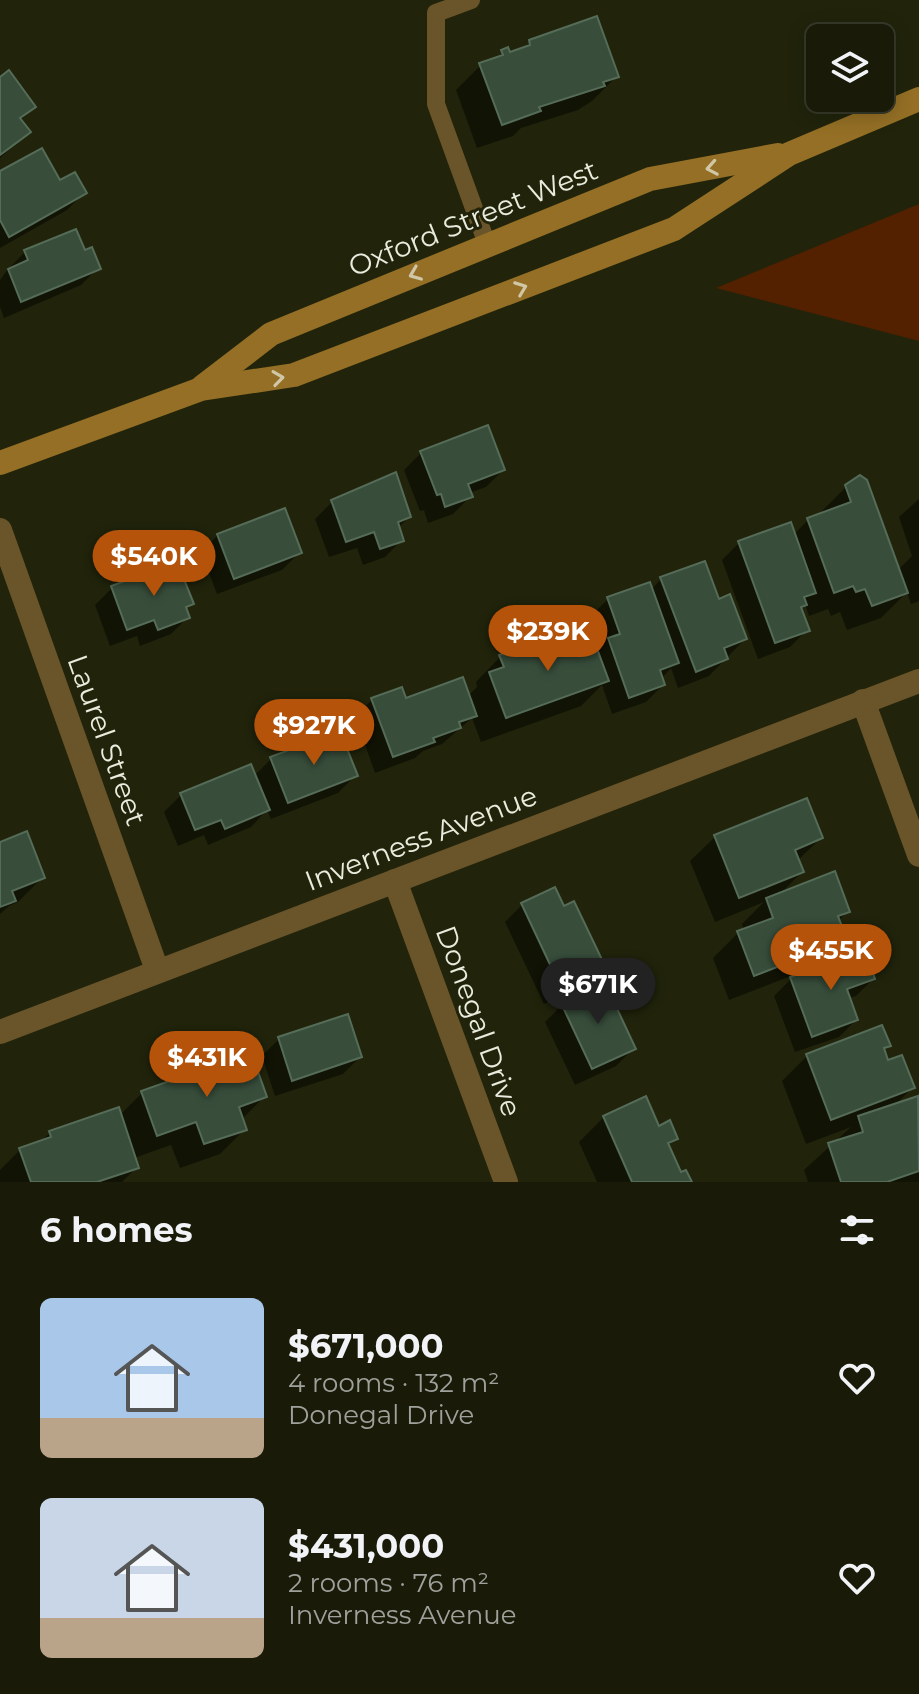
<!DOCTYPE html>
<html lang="en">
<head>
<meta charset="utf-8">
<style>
  body { margin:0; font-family:Montserrat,sans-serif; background:#222412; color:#f1f3f6; height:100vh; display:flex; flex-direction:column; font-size:30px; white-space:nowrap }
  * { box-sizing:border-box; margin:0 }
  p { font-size:26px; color:#9fa19c }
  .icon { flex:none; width:44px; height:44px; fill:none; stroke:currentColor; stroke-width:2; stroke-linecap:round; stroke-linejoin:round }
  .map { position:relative; height:1182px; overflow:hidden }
  .details { display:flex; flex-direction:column; background:#191b08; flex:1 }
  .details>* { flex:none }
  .tools { position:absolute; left:806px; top:24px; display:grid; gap:16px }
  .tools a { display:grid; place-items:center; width:88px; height:88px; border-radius:12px; background:#191b08; box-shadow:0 4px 20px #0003,0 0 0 2px #373929; font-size:40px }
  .price { position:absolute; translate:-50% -68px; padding:0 18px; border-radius:28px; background:#b45309; color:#fff; font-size:26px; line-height:52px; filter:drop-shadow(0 2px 4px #0008) }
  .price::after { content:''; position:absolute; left:50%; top:48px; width:24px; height:18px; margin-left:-12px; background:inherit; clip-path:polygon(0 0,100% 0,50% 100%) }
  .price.on { background:#222; color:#fff }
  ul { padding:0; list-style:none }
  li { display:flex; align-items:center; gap:24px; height:200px; padding:0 40px }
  li span { display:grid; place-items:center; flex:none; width:224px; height:160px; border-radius:12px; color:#555 }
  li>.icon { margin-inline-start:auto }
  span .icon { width:96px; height:96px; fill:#fffc; stroke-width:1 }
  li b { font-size:34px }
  h2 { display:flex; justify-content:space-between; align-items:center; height:96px; padding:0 40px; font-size:34px }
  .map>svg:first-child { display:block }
  .green { fill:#532000 }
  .shadow { fill:#0007 }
  .building { fill:#384e3b; stroke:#556c58; stroke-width:2 }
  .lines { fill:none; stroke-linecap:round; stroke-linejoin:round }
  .lane { stroke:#6a542a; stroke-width:18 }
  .street { stroke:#6a542a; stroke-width:24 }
  .secondary { stroke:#946f25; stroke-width:24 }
  .oneway { stroke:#d0c7a6 }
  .labels { text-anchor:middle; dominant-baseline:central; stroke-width:6; stroke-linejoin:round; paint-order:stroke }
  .street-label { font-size:28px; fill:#eaedde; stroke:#21240b }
</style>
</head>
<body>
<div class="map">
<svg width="919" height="1182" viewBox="0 0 919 1182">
  <rect width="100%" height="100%" fill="#21240b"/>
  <polygon class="green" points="919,204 919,341 716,288"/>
  <g class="shadow">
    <polygon points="530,42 617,76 592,101 578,110 521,128 513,136 477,148 456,90 481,65 495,60 503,52 508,54 523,49"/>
    <polygon points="0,80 34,106 20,120 28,132 0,158"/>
    <polygon points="0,174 59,183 84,193 67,210 0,248"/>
    <polygon points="75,231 84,253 98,268 81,285 4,318 0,307 0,280 8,269 25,252"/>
    <polygon points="421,453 503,470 486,487 469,493 470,497 453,514 428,523 424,510 420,511 404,470"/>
    <polygon points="846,487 898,570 912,556 899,517 919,499 919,601 911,604 907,592 881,618 847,630 840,612 831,616 828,609 809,616 805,604 800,609 807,630 790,647 758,659 722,560 739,543 793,535 808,520 822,515 821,512"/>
    <polygon points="332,502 409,517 398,528 402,540 385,557 363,565 357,548 329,557 315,519"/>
    <polygon points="218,535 299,553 282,570 217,594 201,552"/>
    <polygon points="176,564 191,604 185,610 188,617 171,634 140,646 137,636 110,646 95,605 112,588"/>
    <polygon points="661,579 718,602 745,639 709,676 678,688 671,668 661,679 663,685 646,702 612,714 602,685 581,706 481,742 472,718 442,744 423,751 415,758 375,773 355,716 373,699 405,701 468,696 477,687 476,682 500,657 543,655 568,632 585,639 596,653 602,648 591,616 608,599 651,590"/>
    <polygon points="271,759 355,776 338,793 271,819 267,810 251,827 208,845 204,835 178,846 164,812 181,795 254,776"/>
    <polygon points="715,837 821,838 797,861 802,872 779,895 848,911 838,921 845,940 815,970 873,979 856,996 848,998 856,1020 839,1037 795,1052 774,996 796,974 729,1000 713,958 738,933 744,930 742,924 764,902 715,922 690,861"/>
    <polygon points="0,844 43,877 18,902 9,906 0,914"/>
    <polygon points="522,905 563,908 603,968 586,985 544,1004 505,922"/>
    <polygon points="562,1005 633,1049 616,1066 575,1085 545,1022"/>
    <polygon points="279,1039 360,1057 343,1074 275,1096 262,1056"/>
    <polygon points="888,1045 883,1051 887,1063 912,1088 893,1107 917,1099 919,1107 919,1182 808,1182 804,1170 851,1127 806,1144 782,1081 807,1056"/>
    <polygon points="142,1093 265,1096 242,1119 245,1129 220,1154 180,1168 171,1145 134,1158 137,1167 122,1182 0,1182 0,1170 20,1150 39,1143 50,1133 119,1116"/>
    <polygon points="604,1117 658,1128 676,1138 667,1146 680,1175 689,1182 597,1182 579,1142"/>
  </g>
  <g class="building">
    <polygon points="597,16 619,77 603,82 605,86 539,107 541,111 502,125 479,63 503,55 501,50 508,47 510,52 530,45 529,40"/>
    <polygon points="9,70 36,107 20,118 31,132 0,155 0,77"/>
    <polygon points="42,148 60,180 75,172 87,193 9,237 0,220 0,171"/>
    <polygon points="76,229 85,250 92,247 101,269 21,302 8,269 28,260 24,250"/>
    <polygon points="488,425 505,470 468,484 473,497 445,507 441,494 437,495 420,451"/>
    <polygon points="396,472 411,517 398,522 404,541 380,549 374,532 346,542 331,500"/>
    <polygon points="860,475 867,480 908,593 872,606 865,589 856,592 853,586 834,593 807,518 851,502 845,485"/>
    <polygon points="285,508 302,553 234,579 217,534"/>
    <polygon points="791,522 816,593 804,597 807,605 801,607 810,631 775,643 738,541"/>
    <polygon points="705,561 719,599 730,594 747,639 724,648 728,659 696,672 660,577"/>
    <polygon points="177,562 194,604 186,607 190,618 158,630 154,620 127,630 111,586"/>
    <polygon points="650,582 679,663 660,670 665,685 629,698 608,638 620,634 607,597"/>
    <polygon points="582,625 586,637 592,635 609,681 506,718 489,672 504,667 499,655 540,641 544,653 571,643 567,630"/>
    <polygon points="463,677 477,716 459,722 461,728 433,738 435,742 393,757 371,698 402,687 406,698"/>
    <polygon points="340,731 358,776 288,803 270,757"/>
    <polygon points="251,764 270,810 225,829 221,820 195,830 180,793"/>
    <polygon points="807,798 823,838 795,850 804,872 739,898 714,835"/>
    <polygon points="27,831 45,878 12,891 16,901 0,907 0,842"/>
    <polygon points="835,871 850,912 838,916 847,940 754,976 737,931 773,918 766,898"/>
    <polygon points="555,887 564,906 574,901 606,968 561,988 521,903"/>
    <polygon points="865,950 875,979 847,989 858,1020 812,1037 790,977"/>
    <polygon points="605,983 636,1049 592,1069 561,1003"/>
    <polygon points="348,1014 362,1057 292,1081 278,1037"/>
    <polygon points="882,1025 891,1046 884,1048 888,1060 902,1055 915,1088 831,1120 806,1054"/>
    <polygon points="251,1052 267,1097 239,1107 247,1130 204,1144 196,1122 157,1136 141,1091"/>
    <polygon points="646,1096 659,1126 670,1120 678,1139 668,1143 681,1172 686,1170 692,1182 632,1182 603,1116"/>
    <polygon points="918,1096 919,1171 887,1182 841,1182 828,1143 863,1132 858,1116"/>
    <polygon points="119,1107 139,1168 97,1182 31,1182 19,1148 51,1137 49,1131"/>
  </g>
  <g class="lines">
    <polyline class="lane" points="471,0 436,13 436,104 487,244"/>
    <g class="street">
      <polyline points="0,530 157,970"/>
      <polyline points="863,701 919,855"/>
      <polyline points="395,881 506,1182"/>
      <polyline points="0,1032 919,681"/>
    </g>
    <g class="secondary">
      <polyline points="202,387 271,334 650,179 778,155"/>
      <polyline points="0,463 201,389 294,375 674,229 789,154 919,99"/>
    </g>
  </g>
  <defs><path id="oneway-chevron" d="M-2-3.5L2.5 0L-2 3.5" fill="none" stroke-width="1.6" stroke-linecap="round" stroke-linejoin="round" transform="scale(2)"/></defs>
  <g class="oneway">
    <use href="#oneway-chevron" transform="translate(712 168) rotate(170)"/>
    <use href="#oneway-chevron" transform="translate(415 274) rotate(158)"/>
    <use href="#oneway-chevron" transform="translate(521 288) rotate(-21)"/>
    <use href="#oneway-chevron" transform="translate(278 378) rotate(-8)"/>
  </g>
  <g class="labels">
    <g class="street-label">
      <text transform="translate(473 218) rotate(-22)">Oxford Street West</text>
      <text transform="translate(107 740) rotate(70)">Laurel Street</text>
      <text transform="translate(421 838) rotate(-21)">Inverness Avenue</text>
      <text transform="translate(479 1021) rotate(70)">Donegal Drive</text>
    </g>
  </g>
</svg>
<div class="tools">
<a><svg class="icon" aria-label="layers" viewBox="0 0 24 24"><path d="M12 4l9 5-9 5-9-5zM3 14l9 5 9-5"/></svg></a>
</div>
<b class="price" style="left:154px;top:598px">$540K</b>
<b class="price" style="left:548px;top:673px">$239K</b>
<b class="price" style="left:314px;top:767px">$927K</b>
<b class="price" style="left:831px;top:992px">$455K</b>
<b class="price on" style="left:598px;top:1026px">$671K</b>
<b class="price" style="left:207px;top:1099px">$431K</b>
</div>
<section class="details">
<h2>6 homes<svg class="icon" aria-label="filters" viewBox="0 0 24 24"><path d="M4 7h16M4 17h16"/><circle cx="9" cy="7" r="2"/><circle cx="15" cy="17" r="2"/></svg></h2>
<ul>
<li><span style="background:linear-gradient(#a9c7e8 75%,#b9a48a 0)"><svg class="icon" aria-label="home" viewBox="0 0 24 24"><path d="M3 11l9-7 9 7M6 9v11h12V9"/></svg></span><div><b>$671,000</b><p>4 rooms · 132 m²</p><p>Donegal Drive</p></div><svg class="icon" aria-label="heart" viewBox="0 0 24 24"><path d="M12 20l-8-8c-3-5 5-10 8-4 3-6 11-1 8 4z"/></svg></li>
<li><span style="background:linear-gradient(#c9d6e8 75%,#b9a48a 0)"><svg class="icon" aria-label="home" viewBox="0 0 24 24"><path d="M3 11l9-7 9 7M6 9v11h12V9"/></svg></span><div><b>$431,000</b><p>2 rooms · 76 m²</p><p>Inverness Avenue</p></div><svg class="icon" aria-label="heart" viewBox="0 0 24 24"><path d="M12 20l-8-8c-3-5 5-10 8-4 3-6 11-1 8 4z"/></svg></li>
</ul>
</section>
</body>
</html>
